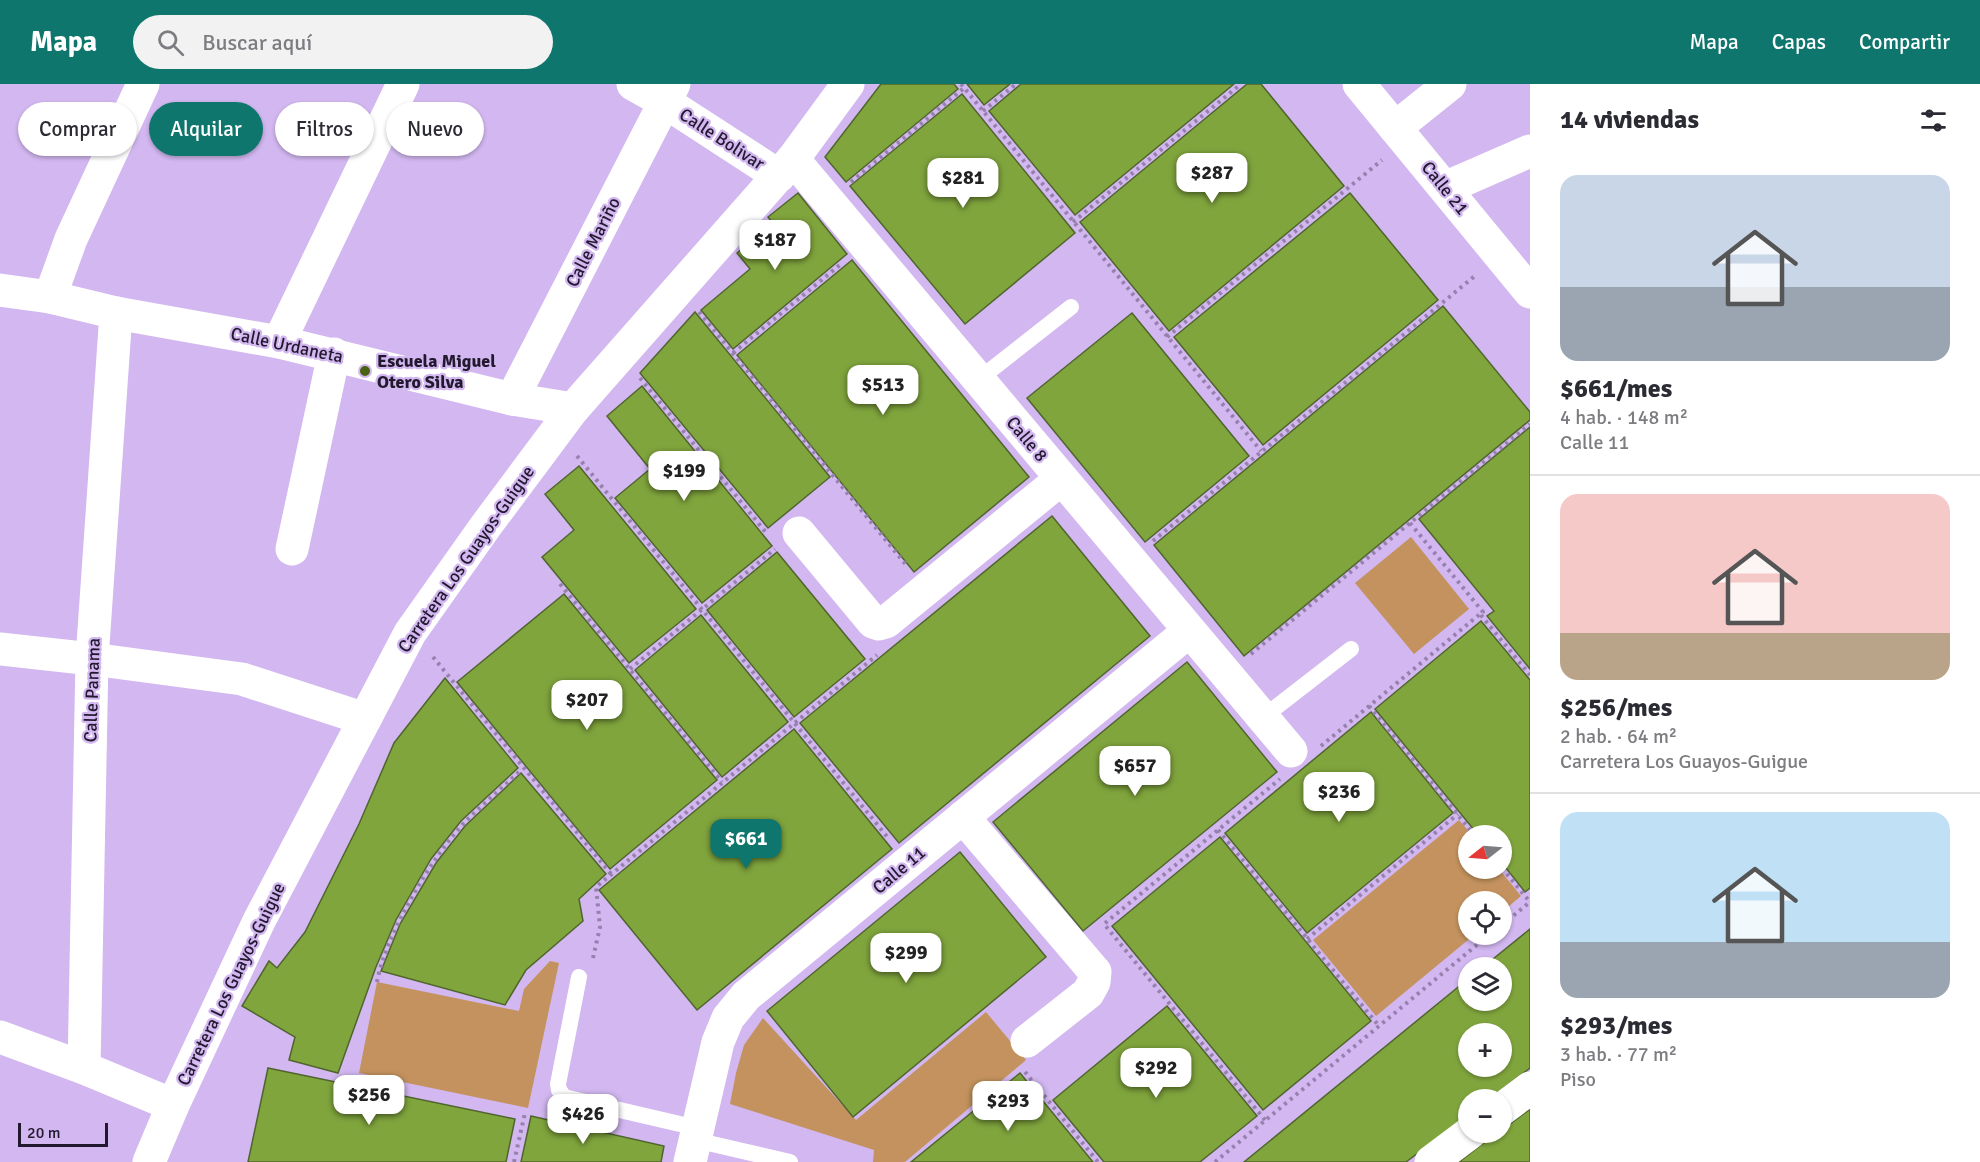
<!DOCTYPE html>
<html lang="es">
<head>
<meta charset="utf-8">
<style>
  body { margin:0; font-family:Signika,sans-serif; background:#f2f2f3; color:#2b2b33; height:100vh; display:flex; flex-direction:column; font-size:22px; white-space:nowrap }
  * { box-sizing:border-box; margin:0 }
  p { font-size:20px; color:#7c7c81 }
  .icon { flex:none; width:33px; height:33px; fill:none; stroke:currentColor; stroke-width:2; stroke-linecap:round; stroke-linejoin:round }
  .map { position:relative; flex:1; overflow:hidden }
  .drawer { display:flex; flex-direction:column; background:#fff; width:450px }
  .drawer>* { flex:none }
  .banner { position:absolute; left:18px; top:18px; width:570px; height:54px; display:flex; gap:12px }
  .needle { width:39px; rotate:253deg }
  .controls { position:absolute; left:1458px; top:741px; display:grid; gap:12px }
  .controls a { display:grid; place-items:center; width:54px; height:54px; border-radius:50%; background:#fff; box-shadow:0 2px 4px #0004; font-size:30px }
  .scale { position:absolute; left:18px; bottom:15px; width:90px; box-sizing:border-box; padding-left:6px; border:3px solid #23192e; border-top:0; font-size:16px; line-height:21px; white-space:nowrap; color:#23192e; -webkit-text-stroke:4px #d2b7f0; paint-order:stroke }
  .price { position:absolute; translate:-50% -51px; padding:0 14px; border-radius:12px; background:#fff; color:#222; font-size:20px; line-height:39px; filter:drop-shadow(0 2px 3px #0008) }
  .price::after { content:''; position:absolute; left:50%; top:36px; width:18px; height:14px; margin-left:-9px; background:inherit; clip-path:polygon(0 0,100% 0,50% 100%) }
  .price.on { background:#0f766e; color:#fff }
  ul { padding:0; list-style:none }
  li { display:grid; align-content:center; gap:12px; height:318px; padding:0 30px }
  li+li { border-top:2px solid #e1e1e2 }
  li span { display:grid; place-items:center; height:186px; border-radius:18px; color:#555 }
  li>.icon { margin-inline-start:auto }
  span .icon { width:108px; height:108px; fill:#fffc; stroke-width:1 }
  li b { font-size:26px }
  h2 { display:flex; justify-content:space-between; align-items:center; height:72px; padding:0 30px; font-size:26px }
  .chip { padding:0 21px; border-radius:27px; background:#fff; box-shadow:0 2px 4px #0004; font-size:21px; line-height:54px }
  .chip.on { background:#0f766e; color:#fff }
  header { display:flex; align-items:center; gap:36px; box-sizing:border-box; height:84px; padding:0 30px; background:#0f766e; color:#fff }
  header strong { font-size:28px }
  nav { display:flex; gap:33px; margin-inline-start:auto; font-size:21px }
  .search { width:420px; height:54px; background:#f2f2f3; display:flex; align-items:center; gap:15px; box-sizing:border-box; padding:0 21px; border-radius:33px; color:#7c7c81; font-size:22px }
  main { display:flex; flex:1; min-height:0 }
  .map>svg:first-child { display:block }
  .green { fill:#c3925e }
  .building { fill:#80a53d; stroke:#50652e; stroke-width:1.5; fill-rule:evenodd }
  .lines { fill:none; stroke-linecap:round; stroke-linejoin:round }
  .path { stroke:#9681ae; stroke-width:4; stroke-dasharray:3 4.5; stroke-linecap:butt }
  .service { stroke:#fff; stroke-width:16 }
  .minor { stroke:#fff; stroke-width:33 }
  .secondary { stroke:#fff; stroke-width:33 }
  .poi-dot { fill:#496313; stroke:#d2b7f0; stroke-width:2 }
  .labels { text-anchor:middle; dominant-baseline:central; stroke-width:4.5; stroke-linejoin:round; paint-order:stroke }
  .street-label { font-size:18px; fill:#23192e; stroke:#d2b7f0 }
  .poi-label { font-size:18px; font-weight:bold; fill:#23192e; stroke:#d2b7f0; text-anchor:start }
</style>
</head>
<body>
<header>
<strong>Mapa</strong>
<div class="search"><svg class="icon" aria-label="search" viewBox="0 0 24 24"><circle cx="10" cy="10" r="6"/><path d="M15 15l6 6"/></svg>Buscar aquí</div>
<nav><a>Mapa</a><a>Capas</a><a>Compartir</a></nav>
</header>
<main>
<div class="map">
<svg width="1530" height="1078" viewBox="0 0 1530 1078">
  <rect width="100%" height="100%" fill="#d2b7f0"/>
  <g class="green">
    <polygon points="1411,453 1469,525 1414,570 1355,499"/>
    <polygon points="1459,736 1472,751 1468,752 1468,784 1499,785 1521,812 1502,828 1502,818 1468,818 1468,850 1474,851 1376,932 1313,856"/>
    <polygon points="550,877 559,879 528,1024 359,989 377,898 519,927 524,905"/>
    <polygon points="986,928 1026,976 905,1078 873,1078 874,1066 730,1020 736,989 744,961 763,934 856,1036"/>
  </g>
  <g class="building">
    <polygon points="881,0 954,0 958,5 846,98 825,73"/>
    <polygon points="967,0 1010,0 984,21"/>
    <polygon points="1021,0 1234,0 1075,131 989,27"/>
    <polygon points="1247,0 1261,0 1344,102 1169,247 1080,138"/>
    <polygon points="962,10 1075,149 965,240 850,102"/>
    <polygon points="798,109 847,170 733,265 701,226 750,185 737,169 773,139 768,133"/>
    <polygon points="1350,109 1438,216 1263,361 1174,253"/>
    <polygon points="852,176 1029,393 914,488 737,271"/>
    <polygon points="1443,222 1530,328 1530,336 1244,572 1154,461"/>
    <polygon points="695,228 830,393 768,444 640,289"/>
    <polygon points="1132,229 1249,372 1145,458 1027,314"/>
    <polygon points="642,302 772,462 702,519 615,414 650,385 607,332"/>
    <polygon points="1530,343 1530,585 1487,532 1494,527 1419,435"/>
    <polygon points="579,382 696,525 629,579 542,473 574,446 545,410"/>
    <polygon points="1052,432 1150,552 899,759 800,639"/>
    <polygon points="777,468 865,575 794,633 707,526"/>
    <polygon points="564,510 717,696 610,785 457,598"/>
    <polygon points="701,531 788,638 722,693 635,586"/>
    <polygon points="1481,537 1530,596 1530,804 1525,808 1502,779 1502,752 1479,752 1375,625"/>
    <polygon points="1187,578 1277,688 1083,847 993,738"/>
    <polygon points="445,594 518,684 461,737 431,775 396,836 376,883 338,989 289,976 295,953 242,922 269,877 277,884 305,848 359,740 394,659"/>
    <polygon points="1371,628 1453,729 1307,849 1225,749"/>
    <polygon points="794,645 892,765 697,926 599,806"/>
    <polygon points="521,689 606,790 579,815 583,837 526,886 505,921 381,887 400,840 436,779 465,742"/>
    <polygon points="1220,753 1371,937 1263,1026 1112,842"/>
    <polygon points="960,768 1046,873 853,1033 767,927"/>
    <path d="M 1530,845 L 1530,984 L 1488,1016 L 1468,1016 L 1468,1031 L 1406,1078 L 1244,1078 L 1468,895 L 1468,916 L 1502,916 L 1502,884 L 1482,884 ZM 1468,950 L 1502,950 L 1502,982 L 1468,982 Z"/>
    <polygon points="1167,922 1257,1032 1200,1078 1104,1078 1053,1016"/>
    <polygon points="268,984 515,1035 506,1078 248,1078"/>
    <polygon points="1020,989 1093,1078 911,1078"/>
    <polygon points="1530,1025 1530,1078 1459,1078 1498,1048 1502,1048 1502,1046"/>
    <polygon points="531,1032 664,1062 661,1078 521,1078"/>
  </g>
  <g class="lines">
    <g class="path">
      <polyline points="961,0 1261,367"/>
      <polyline points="983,27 1016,0"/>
      <polyline points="851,98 964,4"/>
      <polyline points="1073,138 1241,0"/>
      <polyline points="699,228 907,482"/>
      <polyline points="1167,253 1382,76"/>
      <polyline points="733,269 841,180"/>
      <polyline points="640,294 768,451"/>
      <polyline points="577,372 889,755"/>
      <polyline points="1410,439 1483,528 1480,530 1530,591"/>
      <polyline points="1153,457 1476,191"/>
      <polyline points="560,500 722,698"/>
      <polyline points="1251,570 1530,340"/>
      <polyline points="433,573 611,790"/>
      <polyline points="630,585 775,465"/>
      <polyline points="1369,622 1475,752"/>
      <polyline points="1321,662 1480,530"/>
      <polyline points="1218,746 1379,942"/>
      <polyline points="1502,784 1530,818"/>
      <polyline points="1502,841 1530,818"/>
      <polyline points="1307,855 1458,730"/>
      <polyline points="593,874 600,843 596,803 877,571"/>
      <path d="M 377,898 C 385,852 432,772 465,738 C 482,721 501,705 519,688"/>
      <polyline points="1025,988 1098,1078"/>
      <polyline points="1265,1036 1104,840 1280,695"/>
      <polyline points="514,1078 525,1029"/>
      <polyline points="1215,1078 1490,850"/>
    </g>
    <g class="service">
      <polyline points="978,296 1071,223"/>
      <polyline points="1262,634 1351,565"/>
      <polyline points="579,893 558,1000 559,1006 564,1013 697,1044"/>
      <polyline points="695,1056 790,1078"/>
    </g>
    <g class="minor">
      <polyline points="633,0 665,18 779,92"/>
      <polyline points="1359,0 1530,208"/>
      <polyline points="1395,44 1450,0"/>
      <polyline points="793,75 1291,667"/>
      <polyline points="1445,104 1530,67"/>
      <polyline points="0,206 50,213 116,229 279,258 512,315 573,325"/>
      <polyline points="50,213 71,155 143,0"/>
      <polyline points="279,258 403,0"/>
      <polyline points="512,315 674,0"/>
      <polyline points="799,449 873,538 879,540 886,538 1061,395"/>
      <polyline points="292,465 334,270"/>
      <polyline points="0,565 92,575 242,595 365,635"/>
      <polyline points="963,733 1095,888 1094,898 1088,909 1027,957"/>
      <polyline points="0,953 84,984 173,1021"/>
      <polyline points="84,984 92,575 116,229"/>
      <polyline points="1502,1025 1530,1004"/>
      <polyline points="690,1078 718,958 728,934 746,912 1189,547"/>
      <polyline points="1431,1078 1471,1048"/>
    </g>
    <polyline class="secondary" points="149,1078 173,1021 259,837 410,549 485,443 573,325 793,75 848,0"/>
  </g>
  <circle class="poi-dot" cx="365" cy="287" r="6"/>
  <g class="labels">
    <g class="street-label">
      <text transform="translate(722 55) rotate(33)">Calle Bolivar</text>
      <text transform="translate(1445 104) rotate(51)">Calle 21</text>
      <text transform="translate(593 158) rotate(-63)">Calle Mariño</text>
      <text transform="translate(287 261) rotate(12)">Calle Urdaneta</text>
      <text transform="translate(1027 355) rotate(50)">Calle 8</text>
      <text transform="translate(466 475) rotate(-55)">Carretera Los Guayos-Guigue</text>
      <text transform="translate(92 606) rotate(-88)">Calle Panama</text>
      <text transform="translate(899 786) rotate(-40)">Calle 11</text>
      <text transform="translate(231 900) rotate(-64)">Carretera Los Guayos-Guigue</text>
    </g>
    <g class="poi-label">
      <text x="377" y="277">Escuela Miguel<tspan x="377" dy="21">Otero Silva</tspan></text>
    </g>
  </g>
</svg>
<div class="controls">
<a><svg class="needle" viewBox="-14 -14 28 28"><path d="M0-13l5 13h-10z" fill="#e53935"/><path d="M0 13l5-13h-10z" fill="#7c7c81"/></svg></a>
<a><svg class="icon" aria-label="locate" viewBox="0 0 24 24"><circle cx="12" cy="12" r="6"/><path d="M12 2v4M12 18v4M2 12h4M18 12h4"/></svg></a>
<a><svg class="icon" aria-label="layers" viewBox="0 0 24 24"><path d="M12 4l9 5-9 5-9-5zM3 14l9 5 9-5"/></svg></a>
<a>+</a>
<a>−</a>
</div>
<div class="scale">20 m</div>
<b class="price" style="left:1212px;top:120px">$287</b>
<b class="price" style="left:963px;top:125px">$281</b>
<b class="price" style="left:775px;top:187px">$187</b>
<b class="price" style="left:883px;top:332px">$513</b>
<b class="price" style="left:684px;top:418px">$199</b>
<b class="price" style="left:587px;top:647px">$207</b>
<b class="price" style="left:1135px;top:713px">$657</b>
<b class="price" style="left:1339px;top:739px">$236</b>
<b class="price on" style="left:746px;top:786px">$661</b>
<b class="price" style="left:906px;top:900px">$299</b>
<b class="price" style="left:1156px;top:1015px">$292</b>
<b class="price" style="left:369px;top:1042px">$256</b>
<b class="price" style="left:1008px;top:1048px">$293</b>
<b class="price" style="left:583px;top:1061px">$426</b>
<div class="banner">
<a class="chip">Comprar</a>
<a class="chip on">Alquilar</a>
<a class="chip">Filtros</a>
<a class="chip">Nuevo</a>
</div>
</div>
<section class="drawer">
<h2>14 viviendas<svg class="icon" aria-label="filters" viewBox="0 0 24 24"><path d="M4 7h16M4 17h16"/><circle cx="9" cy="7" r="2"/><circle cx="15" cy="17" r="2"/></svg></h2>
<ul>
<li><span style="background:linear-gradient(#c9d6e8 60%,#9aa5b1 0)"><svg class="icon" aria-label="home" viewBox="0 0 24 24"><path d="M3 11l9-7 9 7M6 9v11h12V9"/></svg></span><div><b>$661/mes</b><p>4 hab. · 148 m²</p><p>Calle 11</p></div></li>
<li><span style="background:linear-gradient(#f6c9c9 75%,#b9a48a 0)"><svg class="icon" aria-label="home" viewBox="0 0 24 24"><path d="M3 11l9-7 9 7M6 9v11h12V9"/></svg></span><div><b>$256/mes</b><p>2 hab. · 64 m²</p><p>Carretera Los Guayos-Guigue</p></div></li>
<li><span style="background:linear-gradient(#bfe0f5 70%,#9aa5b1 0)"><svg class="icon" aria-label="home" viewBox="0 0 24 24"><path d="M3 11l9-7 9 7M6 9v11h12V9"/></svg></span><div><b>$293/mes</b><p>3 hab. · 77 m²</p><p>Piso</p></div></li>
</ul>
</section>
</main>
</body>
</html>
